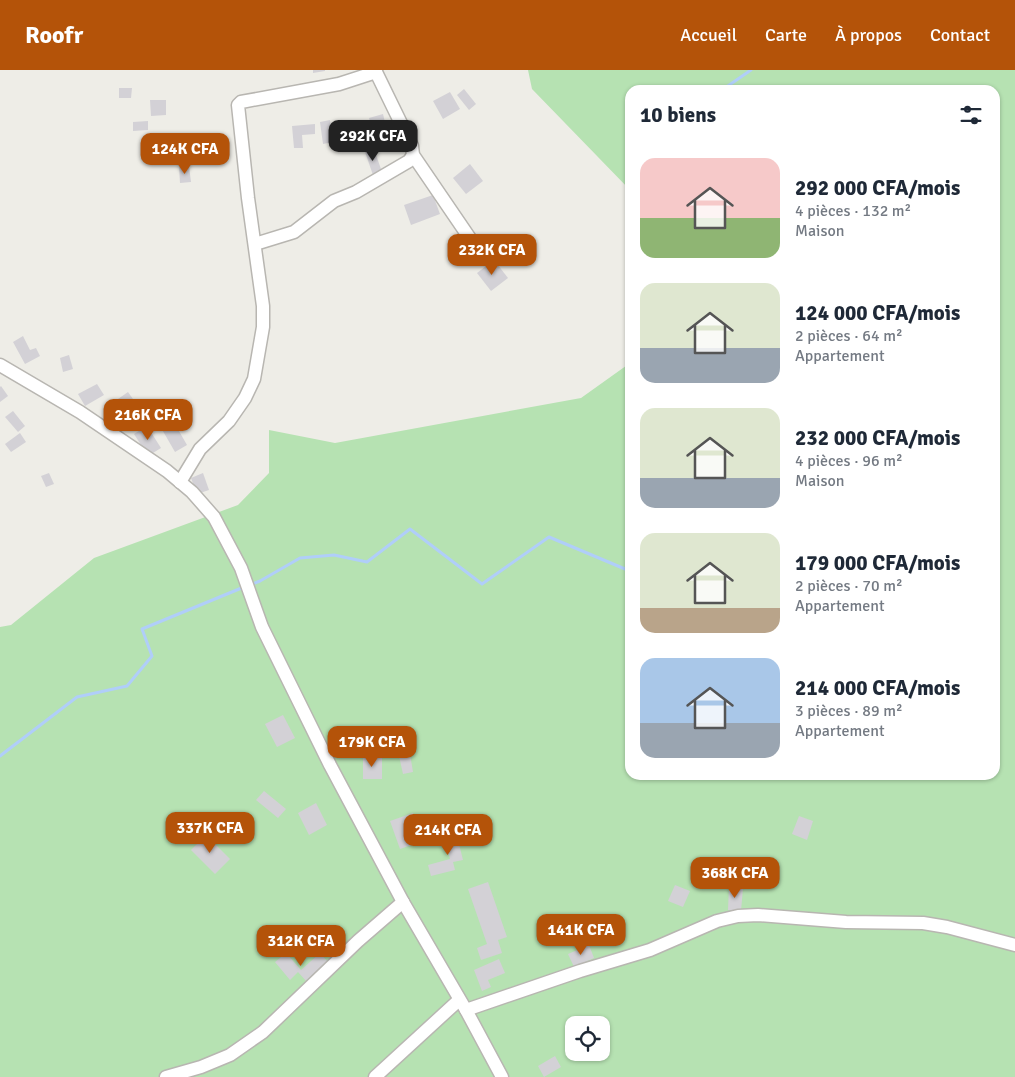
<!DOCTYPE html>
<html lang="fr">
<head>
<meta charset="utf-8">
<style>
  body { margin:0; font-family:Signika,sans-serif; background:#f2f2f3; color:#1f2937; height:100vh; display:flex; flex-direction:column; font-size:19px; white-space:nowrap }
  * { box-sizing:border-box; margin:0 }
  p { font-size:16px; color:#747a83 }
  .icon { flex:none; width:28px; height:28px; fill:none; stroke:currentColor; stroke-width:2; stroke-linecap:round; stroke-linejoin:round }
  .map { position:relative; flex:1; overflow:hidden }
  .drawer { position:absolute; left:625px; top:15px; width:375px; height:695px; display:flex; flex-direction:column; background:#fff; border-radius:15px; box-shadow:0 1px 4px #0004 }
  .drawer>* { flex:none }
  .fabs { position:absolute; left:565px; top:946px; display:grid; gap:10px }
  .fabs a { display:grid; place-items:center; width:45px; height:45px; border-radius:10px; background:#fff; box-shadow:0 1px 4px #0004; font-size:25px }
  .price { position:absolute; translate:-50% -42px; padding:0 11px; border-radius:10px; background:#b45309; color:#fff; font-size:16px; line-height:32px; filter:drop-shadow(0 1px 2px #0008) }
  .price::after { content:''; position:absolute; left:50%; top:30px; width:15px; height:11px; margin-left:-8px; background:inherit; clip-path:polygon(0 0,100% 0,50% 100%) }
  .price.selected { background:#222; color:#fff }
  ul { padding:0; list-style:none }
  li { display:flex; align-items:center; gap:15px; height:125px; padding:0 15px }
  li span { display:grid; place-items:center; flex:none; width:140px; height:100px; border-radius:15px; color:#555 }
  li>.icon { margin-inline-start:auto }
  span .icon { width:60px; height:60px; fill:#fffc; stroke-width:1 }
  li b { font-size:21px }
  h2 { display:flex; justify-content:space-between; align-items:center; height:60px; padding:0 15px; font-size:21px }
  header { display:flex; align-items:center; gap:30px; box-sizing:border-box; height:70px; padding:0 25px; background:#b45309; color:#fff }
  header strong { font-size:24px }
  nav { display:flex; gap:28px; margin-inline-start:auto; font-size:18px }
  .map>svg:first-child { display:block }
  .green { fill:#b6e2b2; fill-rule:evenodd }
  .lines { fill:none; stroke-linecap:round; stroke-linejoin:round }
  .stream { stroke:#b0cef9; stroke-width:3 }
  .building { fill:#d3d1d6 }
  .street-casing { stroke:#b8b6b1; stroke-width:15 }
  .street { stroke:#fff; stroke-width:12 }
</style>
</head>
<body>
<header>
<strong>Roofr</strong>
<nav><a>Accueil</a><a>Carte</a><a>À propos</a><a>Contact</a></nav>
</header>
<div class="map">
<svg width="1015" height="1007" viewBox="0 0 1015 1007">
  <rect width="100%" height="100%" fill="#eeede7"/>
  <path class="green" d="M 528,0 L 1015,0 L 1015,1007 L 0,1007 L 0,557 L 11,555 L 94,488 L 238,435 L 269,403 L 269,360 L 335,373 L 581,328 L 630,293 L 630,705 L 995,705 L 995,20 L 630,20 L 630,120 L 532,19 ZM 574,955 L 601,955 L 601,982 L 574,982 Z"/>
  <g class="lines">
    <g class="stream">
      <polyline points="722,20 751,0"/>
      <polyline points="250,515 260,511 300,488 334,485 367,492 410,459 482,514 549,467 625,499 630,492"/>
      <polyline points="0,686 77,627 127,616 152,586 142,559 244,517"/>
    </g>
  </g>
  <g class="building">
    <polygon points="313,0 325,0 325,1 313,3"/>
    <polygon points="119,18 132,18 131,28 119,28"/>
    <polygon points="464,19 476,34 469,40 457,25"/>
    <polygon points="450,22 460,39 443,49 433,31"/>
    <polygon points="150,30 166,30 166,45 151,46"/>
    <polygon points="383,44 389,69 376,72 369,48"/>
    <polygon points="330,50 333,72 323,74 320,52"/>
    <polygon points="148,51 148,60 133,61 133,52"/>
    <polygon points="315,54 315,64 302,65 303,78 294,78 292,56"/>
    <polygon points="374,79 382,102 373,105 365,82"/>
    <polygon points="470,94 483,111 466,124 453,108"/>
    <polygon points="189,96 191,112 180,113 179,97"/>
    <polygon points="433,125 440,144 411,155 404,135"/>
    <polygon points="494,190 508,208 491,221 477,203"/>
    <polygon points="23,266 30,280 36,278 40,286 25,294 13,272"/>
    <polygon points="69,285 73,299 63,302 60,288"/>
    <polygon points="97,314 104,325 85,336 78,324"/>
    <polygon points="1,316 8,326 0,332 0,317"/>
    <polygon points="128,322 145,346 135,353 118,329"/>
    <polygon points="13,341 25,356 18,362 5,347"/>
    <polygon points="168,342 187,375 175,382 156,349"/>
    <polygon points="147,356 161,378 148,386 134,364"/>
    <polygon points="20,363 26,372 11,382 5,374"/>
    <polygon points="49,403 54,414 46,417 41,406"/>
    <polygon points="203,403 209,420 197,424 191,408"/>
    <polygon points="283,645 295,668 277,677 265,654"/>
    <rect x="384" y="673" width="25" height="9"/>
    <polygon points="410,684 413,702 403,704 399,686"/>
    <rect x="363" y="686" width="19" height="23"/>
    <polygon points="264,721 286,739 278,748 256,730"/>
    <polygon points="316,733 327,755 309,765 298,743"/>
    <polygon points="413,743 423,771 400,779 390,751"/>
    <polygon points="799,746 813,751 807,770 792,764"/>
    <polygon points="456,762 463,790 453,792 455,800 431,806 428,795 450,789 444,765"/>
    <polygon points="206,765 230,789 215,804 191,780"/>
    <polygon points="488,812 507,867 498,870 502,883 481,890 477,878 487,874 468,819"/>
    <polygon points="675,815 690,821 683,837 668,831"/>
    <polygon points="729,817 743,818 741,841 728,840"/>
    <polygon points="589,875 594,888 574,897 568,884"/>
    <polygon points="286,883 301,900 320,883 328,892 306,911 298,902 290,910 275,892"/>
    <polygon points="499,889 505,903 488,910 491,917 482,921 474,900"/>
    <polygon points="555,986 561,997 544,1007 538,996"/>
  </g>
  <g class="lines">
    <g class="street-casing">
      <g id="street">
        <polyline points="375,0 412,76 413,85 471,170"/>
        <polyline points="255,174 294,162 334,131 356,122 409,91 413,85"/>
        <polyline points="0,295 80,342 167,401 192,422 214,447 241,498 262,557 330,695 403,832 466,940 502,1007"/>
        <polyline points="180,412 200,379 229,351 245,328 254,309 263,257 263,236 248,128 238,35 241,32 339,14 376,2"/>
        <polyline points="466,940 580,901 650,880 717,851 738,846 758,845 846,852 923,853 947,857 1015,875"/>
        <polyline points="166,1007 201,997 230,985 263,962 358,871 403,832"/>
        <polyline points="375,1007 459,930"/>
      </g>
    </g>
    <use href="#street" class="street"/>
  </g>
</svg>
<div class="fabs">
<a><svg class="icon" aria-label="locate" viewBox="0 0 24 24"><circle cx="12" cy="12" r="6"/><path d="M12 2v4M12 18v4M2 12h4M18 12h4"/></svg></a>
</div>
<b class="price selected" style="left:373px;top:92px">292K CFA</b>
<b class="price" style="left:185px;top:105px">124K CFA</b>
<b class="price" style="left:492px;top:206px">232K CFA</b>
<b class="price" style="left:148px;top:371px">216K CFA</b>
<b class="price" style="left:372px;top:698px">179K CFA</b>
<b class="price" style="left:210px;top:784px">337K CFA</b>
<b class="price" style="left:448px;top:786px">214K CFA</b>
<b class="price" style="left:735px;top:829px">368K CFA</b>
<b class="price" style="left:581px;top:886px">141K CFA</b>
<b class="price" style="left:301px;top:897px">312K CFA</b>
<section class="drawer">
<h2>10 biens<svg class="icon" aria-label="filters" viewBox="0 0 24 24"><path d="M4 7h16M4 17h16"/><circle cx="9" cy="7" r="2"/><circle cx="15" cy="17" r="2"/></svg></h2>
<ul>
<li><span style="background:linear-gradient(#f6c9c9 60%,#8fb573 0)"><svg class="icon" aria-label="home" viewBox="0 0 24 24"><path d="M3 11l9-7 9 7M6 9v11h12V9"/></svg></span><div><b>292 000 CFA/mois</b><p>4 pièces · 132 m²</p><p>Maison</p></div></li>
<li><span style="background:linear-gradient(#dfe7d0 65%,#9aa5b1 0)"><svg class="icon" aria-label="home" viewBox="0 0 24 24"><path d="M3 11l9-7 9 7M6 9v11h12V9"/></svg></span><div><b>124 000 CFA/mois</b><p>2 pièces · 64 m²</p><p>Appartement</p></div></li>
<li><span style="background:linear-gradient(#dfe7d0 70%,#9aa5b1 0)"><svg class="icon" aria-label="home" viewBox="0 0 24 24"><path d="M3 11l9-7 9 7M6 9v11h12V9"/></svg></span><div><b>232 000 CFA/mois</b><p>4 pièces · 96 m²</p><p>Maison</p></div></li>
<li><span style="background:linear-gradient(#dfe7d0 75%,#b9a48a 0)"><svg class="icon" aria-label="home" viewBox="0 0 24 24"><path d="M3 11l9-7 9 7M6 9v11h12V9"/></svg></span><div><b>179 000 CFA/mois</b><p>2 pièces · 70 m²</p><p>Appartement</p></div></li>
<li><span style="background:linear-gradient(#a9c7e8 65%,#9aa5b1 0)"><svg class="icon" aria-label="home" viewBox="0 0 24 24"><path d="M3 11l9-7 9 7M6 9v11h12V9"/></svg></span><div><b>214 000 CFA/mois</b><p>3 pièces · 89 m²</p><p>Appartement</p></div></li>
</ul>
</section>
</div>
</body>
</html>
